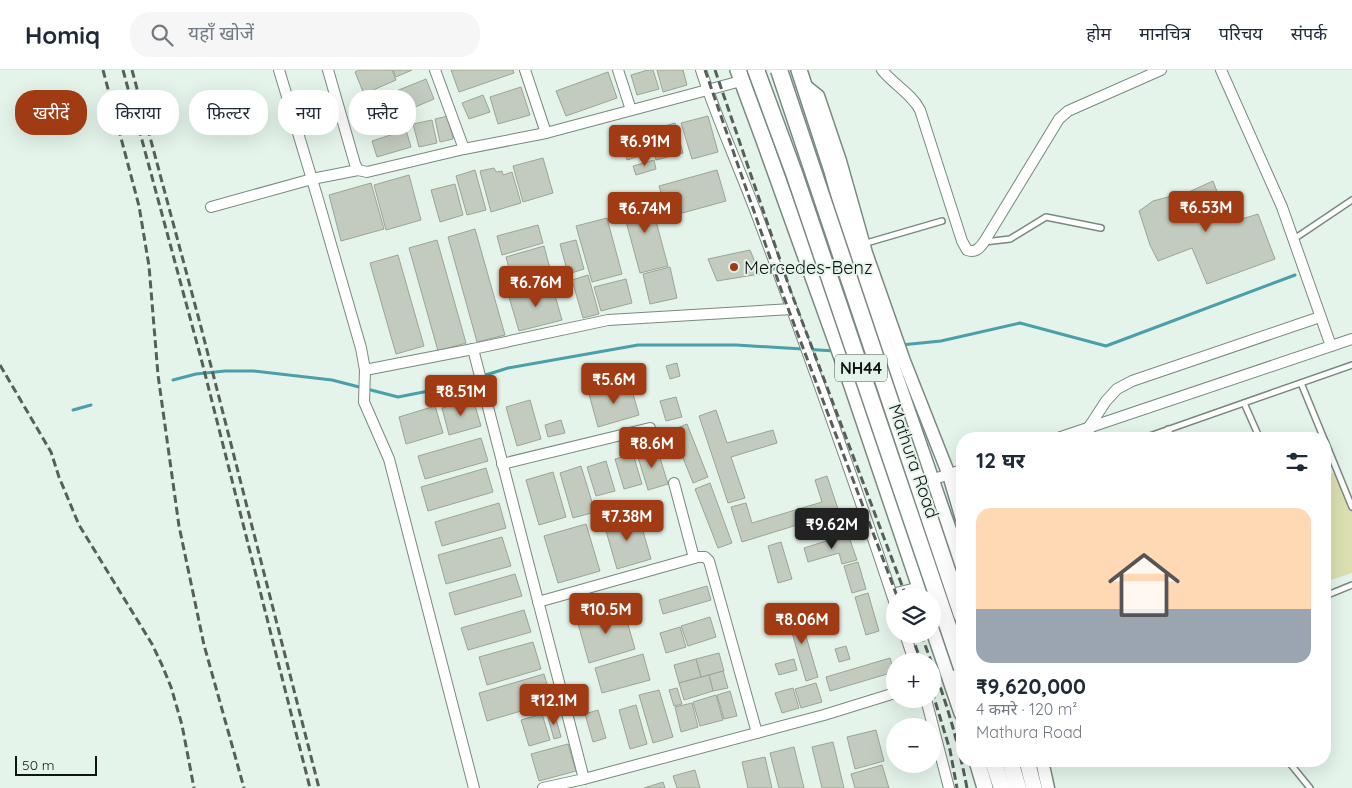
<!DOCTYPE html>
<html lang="hi">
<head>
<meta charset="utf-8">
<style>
  body { margin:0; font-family:Quicksand,"Noto Sans Devanagari",sans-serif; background:#f6f6f7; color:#1f2937; height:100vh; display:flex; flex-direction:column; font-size:19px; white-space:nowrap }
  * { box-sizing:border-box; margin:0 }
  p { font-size:16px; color:#747a83 }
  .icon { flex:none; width:28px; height:28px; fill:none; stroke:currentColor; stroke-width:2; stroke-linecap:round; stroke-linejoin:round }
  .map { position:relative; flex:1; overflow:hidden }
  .sheet { position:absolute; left:956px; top:362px; width:375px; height:335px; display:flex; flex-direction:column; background:#fff; border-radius:20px; box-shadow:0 5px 20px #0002 }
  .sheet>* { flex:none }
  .top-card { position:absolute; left:15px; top:20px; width:475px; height:45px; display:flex; gap:10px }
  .controls { position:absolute; left:886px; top:518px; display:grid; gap:10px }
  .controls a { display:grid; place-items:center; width:55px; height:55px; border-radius:50%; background:#fff; box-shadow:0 5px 20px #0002; font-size:25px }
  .scale { position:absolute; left:15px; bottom:12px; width:82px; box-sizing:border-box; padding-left:5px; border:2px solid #101512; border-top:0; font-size:14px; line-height:18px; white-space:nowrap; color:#101512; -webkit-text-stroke:4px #e4f4ea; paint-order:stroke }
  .price { position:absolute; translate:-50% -42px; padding:0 11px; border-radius:5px; background:#a13b14; color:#fff; font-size:16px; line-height:32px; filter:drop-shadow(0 1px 2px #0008) }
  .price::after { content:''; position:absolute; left:50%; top:30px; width:15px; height:11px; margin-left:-8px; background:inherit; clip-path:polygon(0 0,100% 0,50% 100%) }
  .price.active { background:#222; color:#fff }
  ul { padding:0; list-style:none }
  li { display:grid; align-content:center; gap:10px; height:265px; padding:0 20px }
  li span { display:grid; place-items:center; height:155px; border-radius:15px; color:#555 }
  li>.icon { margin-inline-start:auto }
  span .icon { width:90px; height:90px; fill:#fffc; stroke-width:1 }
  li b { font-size:21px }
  h2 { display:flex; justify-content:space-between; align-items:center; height:60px; padding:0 20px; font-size:21px }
  .chip { padding:0 18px; border-radius:20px; background:#fff; box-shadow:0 5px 20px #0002; font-size:18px; line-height:45px }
  .chip.active { background:#a13b14; color:#fff }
  header { display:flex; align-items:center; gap:30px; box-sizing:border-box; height:70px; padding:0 25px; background:#fff; border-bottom:1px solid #e0e1e3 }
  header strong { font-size:24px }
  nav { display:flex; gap:28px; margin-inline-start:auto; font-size:18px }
  .search { width:350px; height:45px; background:#f6f6f7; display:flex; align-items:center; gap:12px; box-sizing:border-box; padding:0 18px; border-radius:20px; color:#747a83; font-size:19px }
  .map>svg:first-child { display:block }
  .green { fill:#dcdfb0 }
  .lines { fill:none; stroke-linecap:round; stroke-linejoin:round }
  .stream { stroke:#4b9fa8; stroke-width:3 }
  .building { fill:#c2cbbd; stroke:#9ba496 }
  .service-casing { stroke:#7a897f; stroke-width:8 }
  .minor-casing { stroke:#7a897f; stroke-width:12 }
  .tertiary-casing { stroke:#7a897f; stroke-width:15 }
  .primary-casing { stroke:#7a897f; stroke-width:18 }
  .trunk-casing { stroke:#7a897f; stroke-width:19 }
  .service { stroke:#fff; stroke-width:5 }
  .minor { stroke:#fff; stroke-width:10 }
  .tertiary { stroke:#fff; stroke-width:12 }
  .primary { stroke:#fff; stroke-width:15 }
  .trunk { stroke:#fff; stroke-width:16 }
  .rail { stroke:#575f5a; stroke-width:3; stroke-dasharray:8 4; stroke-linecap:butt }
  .trunk-bridge-casing { stroke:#7a897f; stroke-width:19; stroke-linecap:butt }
  .trunk-bridge { stroke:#fff; stroke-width:16 }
  .poi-dot { fill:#a13b14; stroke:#e4f4ea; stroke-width:2 }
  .labels { text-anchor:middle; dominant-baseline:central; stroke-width:4; stroke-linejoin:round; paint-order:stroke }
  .shield { fill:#e4f4ea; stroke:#505853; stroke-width:1 }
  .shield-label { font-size:16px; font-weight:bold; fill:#101512 }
  .poi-label { font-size:18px; fill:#101512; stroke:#e4f4ea; text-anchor:start }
  .street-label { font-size:18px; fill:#101512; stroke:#e4f4ea }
</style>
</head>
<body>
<header>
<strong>Homiq</strong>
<div class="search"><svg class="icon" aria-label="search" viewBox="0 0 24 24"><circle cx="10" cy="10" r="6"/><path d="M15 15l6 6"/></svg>यहाँ खोजें</div>
<nav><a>होम</a><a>मानचित्र</a><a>परिचय</a><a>संपर्क</a></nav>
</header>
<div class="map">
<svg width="1352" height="718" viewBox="0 0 1352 718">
  <rect width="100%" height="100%" fill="#e4f4ea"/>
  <polygon class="green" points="1338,401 1352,431 1352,503 1325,512 1325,406"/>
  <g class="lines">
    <g class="stream">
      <polyline points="901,275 941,271 1020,253 1106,276 1295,205"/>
      <polyline points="173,310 196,304 225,301 253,301 332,310 398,327 444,318 508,298 638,275 736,275 835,281"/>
      <polyline points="73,340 91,335"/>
    </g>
  </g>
  <g class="building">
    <polygon points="358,0 392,0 396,10 364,24 355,2"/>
    <polygon points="393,0 412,0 396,7"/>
    <polygon points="451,0 513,0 514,3 459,22"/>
    <polygon points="648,0 653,0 659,19 637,25 631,5"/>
    <polygon points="657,0 683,0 687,15 663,22"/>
    <polygon points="608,2 617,28 566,46 556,21"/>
    <polygon points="426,9 434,29 373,55 364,34"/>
    <polygon points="521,17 530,45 498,54 490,27"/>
    <polygon points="483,25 490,42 469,49 462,33"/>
    <polygon points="448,46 453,69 440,72 435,49"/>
    <polygon points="708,46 718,82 692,89 681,53"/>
    <polygon points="432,50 437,73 419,77 413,54"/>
    <polygon points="675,53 683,83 656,90 648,61"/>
    <polygon points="406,60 411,77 377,87 372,71"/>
    <polygon points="650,75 653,82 627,90 625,82"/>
    <polygon points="543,88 553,123 523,132 513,96"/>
    <polygon points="654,90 656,99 636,105 633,96"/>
    <polygon points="494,98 496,102 502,101 503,105 512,102 521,133 491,142 480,101"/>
    <polygon points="475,100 486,140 467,145 456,106"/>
    <polygon points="717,100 726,131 668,147 659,116"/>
    <polygon points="409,105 421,150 386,160 374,115"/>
    <polygon points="1213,111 1229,153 1258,144 1275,189 1207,214 1192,178 1158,191 1150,175 1139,141 1153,131 1191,121"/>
    <polygon points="371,113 384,159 341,171 329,125"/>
    <polygon points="455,114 463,145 440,152 431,120"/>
    <polygon points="649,125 668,196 640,203 621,133"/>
    <polygon points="607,148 622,204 592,212 576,156"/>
    <polygon points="538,155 543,173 502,185 497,166"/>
    <polygon points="475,159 505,265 477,272 448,167"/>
    <polygon points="437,170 466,273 438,281 409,178"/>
    <polygon points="576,170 584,199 568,204 560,174"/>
    <polygon points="544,176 553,210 515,220 506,187"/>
    <polygon points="750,180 760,204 717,211 708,189"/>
    <polygon points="398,185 424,276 396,284 370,193"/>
    <polygon points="670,197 677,228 650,234 643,204"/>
    <polygon points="588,205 599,244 583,248 572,210"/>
    <polygon points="626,209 632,233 601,241 594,217"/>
    <polygon points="552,215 562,250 519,261 509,227"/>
    <polygon points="677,293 680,306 670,309 666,296"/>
    <polygon points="630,313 639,345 598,357 589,324"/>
    <polygon points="676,327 682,347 666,351 660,331"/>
    <polygon points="473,329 481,356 449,365 442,338"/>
    <polygon points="530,330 541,369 517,376 506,337"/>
    <polygon points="435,336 443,363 406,374 399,347"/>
    <polygon points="716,340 727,373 773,360 777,373 731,387 745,428 728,433 699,346"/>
    <polygon points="561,350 565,363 548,367 545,355"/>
    <polygon points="687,354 708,407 693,413 672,360"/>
    <polygon points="481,368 488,391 425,409 418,386"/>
    <polygon points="657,378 668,414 648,420 637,384"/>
    <polygon points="633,384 642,414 624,419 615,389"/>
    <polygon points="606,391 615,421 596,426 587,397"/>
    <polygon points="581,396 595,442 573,448 560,403"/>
    <polygon points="486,398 493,422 428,441 421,417"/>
    <polygon points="553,402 566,447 539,455 526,410"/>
    <polygon points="827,406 839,442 742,472 731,437 746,433 752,453 822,432 815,410"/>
    <polygon points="710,413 732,473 718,478 695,419"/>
    <polygon points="499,433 506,458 442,476 435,452"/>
    <polygon points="638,444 651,489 617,499 604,454"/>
    <polygon points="586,454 600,501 558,513 544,466"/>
    <polygon points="848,464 857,490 842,494 839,483 808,492 804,478"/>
    <polygon points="502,467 511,496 446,514 438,485"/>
    <polygon points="781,472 792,509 778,513 768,476"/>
    <polygon points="858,492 866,519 852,523 844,496"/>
    <polygon points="515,504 522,526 455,545 449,523"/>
    <polygon points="707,516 711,530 663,544 659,530"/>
    <polygon points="868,523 879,561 866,565 855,527"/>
    <polygon points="623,537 635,579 589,593 577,550"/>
    <polygon points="798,539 818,607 806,611 786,542"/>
    <polygon points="524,540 531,562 468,580 461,558"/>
    <polygon points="710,547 716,567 688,576 681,556"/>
    <polygon points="680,557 686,577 666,583 660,563"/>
    <polygon points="533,572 541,599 487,615 479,587"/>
    <polygon points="846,576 850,589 839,592 835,579"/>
    <polygon points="719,583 724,601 701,607 696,589"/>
    <polygon points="643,584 650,610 602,623 595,598"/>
    <polygon points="890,588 894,602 830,621 826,607"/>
    <polygon points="696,589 701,607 679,613 674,595"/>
    <polygon points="794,589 797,600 779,605 775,594"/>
    <polygon points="723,601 728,618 713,621 709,605"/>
    <polygon points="544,604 552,632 487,651 479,623"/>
    <polygon points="709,605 713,621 684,630 679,613"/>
    <polygon points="816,613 822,632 801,638 795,619"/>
    <polygon points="677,618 682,634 674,636 669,620"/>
    <polygon points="793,618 799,638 782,643 775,623"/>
    <polygon points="659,620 673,667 653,673 639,625"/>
    <polygon points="730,621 737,646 724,649 717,625"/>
    <polygon points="716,625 723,650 700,656 693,632"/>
    <polygon points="692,633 698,657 681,662 675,637"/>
    <polygon points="636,635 647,674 630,679 619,640"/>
    <polygon points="598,640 606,668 593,672 585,644"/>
    <polygon points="554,642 561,667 554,669 547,644"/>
    <polygon points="542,644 550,670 529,676 521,650"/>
    <polygon points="876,660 884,691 855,699 847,667"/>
    <polygon points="833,672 844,718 822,718 812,677"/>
    <polygon points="568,674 576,701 539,711 531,684"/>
    <polygon points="794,677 804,718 779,718 770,683"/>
    <polygon points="765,687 772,718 748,718 742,692"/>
    <polygon points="882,695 889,718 855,718 851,704"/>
    <polygon points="695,700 700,718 677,718 673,706"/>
    <polygon points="663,712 665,718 644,718"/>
  </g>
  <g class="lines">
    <g class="service-casing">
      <g id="service">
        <polyline points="1294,169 1352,130"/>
        <polyline points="984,172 1010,169 1046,147 1101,158"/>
        <polyline points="863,174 942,151"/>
        <polyline points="1301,313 1324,369"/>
        <polyline points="1244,333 1260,369"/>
        <polyline points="1089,358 1095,369"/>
        <polyline points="1168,359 1172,369"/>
        <polyline points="1141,369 1352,295"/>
        <polyline points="1325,371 1352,437"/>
        <polyline points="1325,526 1352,515"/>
        <polyline points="1288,691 1310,718"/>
      </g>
    </g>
    <g class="minor-casing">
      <g id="minor">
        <polyline points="279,0 317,126 361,278 365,300 364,332 389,389 474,718"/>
        <polyline points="328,0 355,94 358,100 367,102 464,79 546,63 741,11"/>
        <polyline points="435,0 464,79"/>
        <polyline points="525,0 546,63"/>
        <polyline points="618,0 631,40"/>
        <path d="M 701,0 C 717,50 740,99 758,148 C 806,276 852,404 895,534"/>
        <path d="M 882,0 C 894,15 911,23 920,40 L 962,171 L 967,180 C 975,183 979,179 984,172 L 1059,49 L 1068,41 L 1161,0"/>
        <polyline points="1221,0 1282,137 1331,276"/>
        <polyline points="211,137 312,109 358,100"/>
        <polyline points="365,300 473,279"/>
        <polyline points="1089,357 1106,331 1117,319 1132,311 1320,247"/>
        <polyline points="1055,369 1352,269"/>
        <polyline points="502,394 650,358"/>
        <polyline points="931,410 962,400"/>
        <polyline points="674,413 694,488"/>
        <polyline points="892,524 920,517"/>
        <polyline points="538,532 698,487 705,487 709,491 757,663"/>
        <polyline points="905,564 914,591"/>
        <polyline points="926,629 949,718"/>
        <polyline points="584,709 473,279 608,250 792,239"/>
        <polyline points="543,718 584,709 824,645 895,623"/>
      </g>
    </g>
    <g class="tertiary-casing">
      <g id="tertiary">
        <polyline points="804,15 818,26 840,91 866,183 904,291 949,405 962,449"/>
        <polyline points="1042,691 1048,718"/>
      </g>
    </g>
    <g class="primary-casing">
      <g id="primary">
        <polyline points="738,0 765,73 851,313 923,526"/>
        <polyline points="799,0 832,101 864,216 962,499"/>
        <polyline points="932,555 962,643"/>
        <polyline points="977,691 985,718"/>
        <polyline points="1027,691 1034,718"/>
      </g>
    </g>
    <g class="trunk-casing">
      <g id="trunk">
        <polyline points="993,691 1002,718"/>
        <polyline points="1010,691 1018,718"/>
      </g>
    </g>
    <use href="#service" class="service"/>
    <use href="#minor" class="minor"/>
    <use href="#tertiary" class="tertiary"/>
    <use href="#primary" class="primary"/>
    <use href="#trunk" class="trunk"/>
    <g class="rail">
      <polyline points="103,0 139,136 149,196 158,305 179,456 204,575 244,718"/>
      <polyline points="123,0 202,292 310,718"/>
      <polyline points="132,0 201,257 319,718"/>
      <polyline points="705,0 783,225 897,526"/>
      <polyline points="715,0 791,222 906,526"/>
      <polyline points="0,295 51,382 59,407 79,455 152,574 162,595 171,617 182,655 194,718"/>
      <polyline points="911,564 921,591"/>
      <polyline points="921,564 931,591"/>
      <path d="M 932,595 C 948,636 959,676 967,718"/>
      <polyline points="932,621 950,680 957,718"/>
    </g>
    <g class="trunk-bridge-casing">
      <g id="trunk-bridge">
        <polyline points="756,0 794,103 962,598"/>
        <polyline points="779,0 962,545"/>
      </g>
    </g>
    <use href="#trunk-bridge" class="trunk-bridge"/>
  </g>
  <circle class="poi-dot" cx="734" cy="197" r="5"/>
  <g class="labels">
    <rect class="shield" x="835" y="284.5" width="52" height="27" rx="4"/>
    <g class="shield-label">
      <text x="861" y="298">NH44</text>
    </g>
    <g class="poi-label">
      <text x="744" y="197">Mercedes-Benz</text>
    </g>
    <g class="street-label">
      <text transform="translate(914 391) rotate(71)">Mathura Road</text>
    </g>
  </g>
</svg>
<div class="controls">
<a><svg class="icon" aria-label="layers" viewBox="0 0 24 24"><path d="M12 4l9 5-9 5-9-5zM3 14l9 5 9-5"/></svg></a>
<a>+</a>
<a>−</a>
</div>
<div class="scale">50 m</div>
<b class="price" style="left:645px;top:97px">₹6.91M</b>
<b class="price" style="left:1206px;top:163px">₹6.53M</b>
<b class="price" style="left:645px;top:164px">₹6.74M</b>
<b class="price" style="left:536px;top:238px">₹6.76M</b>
<b class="price" style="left:614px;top:335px">₹5.6M</b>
<b class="price" style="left:461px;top:347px">₹8.51M</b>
<b class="price" style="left:652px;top:399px">₹8.6M</b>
<b class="price" style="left:627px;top:472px">₹7.38M</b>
<b class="price active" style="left:832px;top:480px">₹9.62M</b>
<b class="price" style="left:606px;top:565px">₹10.5M</b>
<b class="price" style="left:802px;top:575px">₹8.06M</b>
<b class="price" style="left:554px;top:656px">₹12.1M</b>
<div class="top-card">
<a class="chip active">खरीदें</a>
<a class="chip">किराया</a>
<a class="chip">फ़िल्टर</a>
<a class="chip">नया</a>
<a class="chip">फ़्लैट</a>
</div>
<section class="sheet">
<h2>12 घर<svg class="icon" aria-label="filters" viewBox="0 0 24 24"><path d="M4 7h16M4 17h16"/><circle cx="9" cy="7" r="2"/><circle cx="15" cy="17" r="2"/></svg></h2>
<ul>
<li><span style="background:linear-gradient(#ffd9b3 65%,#9aa5b1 0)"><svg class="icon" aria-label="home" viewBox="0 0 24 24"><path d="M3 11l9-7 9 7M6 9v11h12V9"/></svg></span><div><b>₹9,620,000</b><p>4 कमरे · 120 m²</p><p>Mathura Road</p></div></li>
</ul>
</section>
</div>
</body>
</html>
